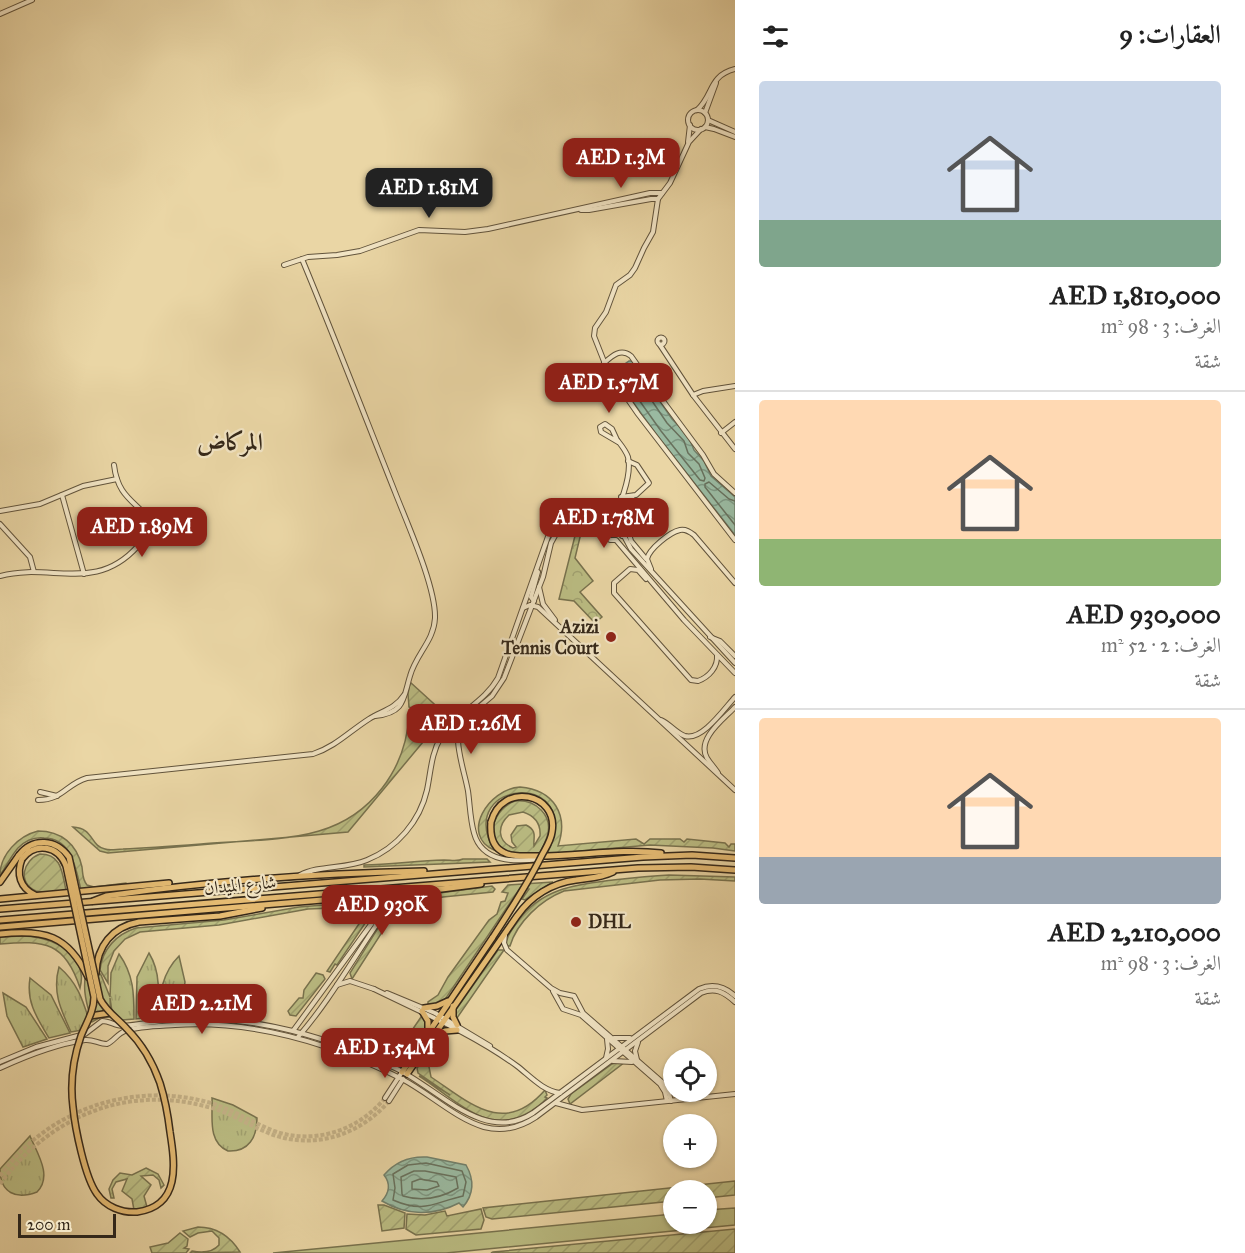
<!DOCTYPE html>
<html lang="ar">
<head>
<meta charset="utf-8">
<style>
  body { margin:0; font-family:"IM FELL Great Primer",Amiri,serif; background:#f2f2f2; color:#222; direction:rtl; height:100vh; display:flex; flex-direction:column; font-size:22px; white-space:nowrap }
  * { box-sizing:border-box; margin:0 }
  p { font-size:20px; color:#767676 }
  .icon { flex:none; width:33px; height:33px; fill:none; stroke:currentColor; stroke-width:2; stroke-linecap:round; stroke-linejoin:round }
  .map { position:relative; flex:1; overflow:hidden; direction:ltr }
  .side { display:flex; flex-direction:column; background:#fff; width:510px }
  .side>* { flex:none }
  .buttons { position:absolute; left:663px; top:1048px; display:grid; gap:12px }
  .buttons a { display:grid; place-items:center; width:54px; height:54px; border-radius:50%; background:#fff; box-shadow:0 2px 4px #0004; font-size:30px }
  .scale { position:absolute; left:18px; bottom:15px; width:98px; box-sizing:border-box; padding-left:6px; border:3px solid #352819; border-top:0; font-size:16px; line-height:21px; white-space:nowrap; color:#352819; -webkit-text-stroke:4px #f1e4c4; paint-order:stroke }
  .price { position:absolute; translate:-50% -51px; padding:0 14px; border-radius:12px; background:#8f2418; color:#fff; font-size:20px; line-height:39px; filter:drop-shadow(0 2px 3px #0008) }
  .price::after { content:''; position:absolute; left:50%; top:36px; width:18px; height:14px; margin-left:-9px; background:inherit; clip-path:polygon(0 0,100% 0,50% 100%) }
  .price.on { background:#222; color:#fff }
  ul { padding:0; list-style:none }
  li { display:grid; align-content:center; gap:12px; height:318px; padding:0 24px }
  li+li { border-top:2px solid #e0e0e0 }
  li span { display:grid; place-items:center; height:186px; border-radius:6px; color:#555 }
  li>.icon { margin-inline-start:auto }
  span .icon { width:108px; height:108px; fill:#fffc; stroke-width:1 }
  li b { font-size:26px }
  h2 { display:flex; justify-content:space-between; align-items:center; height:72px; padding:0 24px; font-size:26px }
  main { display:flex; flex:1; min-height:0 }
  .map>svg:first-child { display:block }
  .grass { fill:url(#grass-tufts); stroke:#78724e; stroke-width:1.5 }
  .forest { fill:url(#forest-crowns); stroke:#78724e; stroke-width:1.5 }
  .garden { fill:url(#garden-furrows); stroke:#78724e; stroke-width:1.5; fill-rule:evenodd }
  .pitch { fill:#bbbd83; stroke:#78724e; stroke-width:1.5 }
  .water { fill:url(#water-waves); stroke:#72806b; stroke-width:1.5 }
  .lines { fill:none; stroke-linecap:round; stroke-linejoin:round }
  .shore { stroke:#68715d; stroke-width:1.5 }
  .minor-tunnel { stroke:#c6b389; stroke-width:4; stroke-dasharray:4 2; stroke-linecap:butt }
  .minor-casing { stroke:#62543c; stroke-width:6 }
  .major-casing { stroke:#352819; stroke-width:8 }
  .minor { stroke:#f1e4c4; stroke-width:4 }
  .major { stroke:#e5bb72; stroke-width:5 }
  .major-bridge-casing { stroke:#352819; stroke-width:8; stroke-linecap:butt }
  .major-bridge { stroke:#e5bb72; stroke-width:5 }
  .poi-dot { fill:#8f2418; stroke:#f1e4c4; stroke-width:2 }
  .labels { text-anchor:middle; dominant-baseline:central; stroke-width:4.5; stroke-linejoin:round; paint-order:stroke }
  .poi-label { font-size:18px; font-weight:bold; fill:#352819; stroke:#f1e4c4; text-anchor:end }
  .street-label { font-size:18px; fill:#352819; stroke:#f1e4c4 }
  .district-label { font-size:24px; font-weight:bold; fill:#352819; stroke:#f1e4c4 }
</style>
</head>
<body>
<main>
<section class="side">
<h2>العقارات: 9<svg class="icon" aria-label="filters" viewBox="0 0 24 24"><path d="M4 7h16M4 17h16"/><circle cx="9" cy="7" r="2"/><circle cx="15" cy="17" r="2"/></svg></h2>
<ul>
<li><span style="background:linear-gradient(#c9d6e8 75%,#7fa58c 0)"><svg class="icon" aria-label="home" viewBox="0 0 24 24"><path d="M3 11l9-7 9 7M6 9v11h12V9"/></svg></span><div><b>AED 1,810,000</b><p>الغرف: 3 · 98 m²</p><p>شقة</p></div></li>
<li><span style="background:linear-gradient(#ffd9b3 75%,#8fb573 0)"><svg class="icon" aria-label="home" viewBox="0 0 24 24"><path d="M3 11l9-7 9 7M6 9v11h12V9"/></svg></span><div><b>AED 930,000</b><p>الغرف: 2 · 52 m²</p><p>شقة</p></div></li>
<li><span style="background:linear-gradient(#ffd9b3 75%,#9aa5b1 0)"><svg class="icon" aria-label="home" viewBox="0 0 24 24"><path d="M3 11l9-7 9 7M6 9v11h12V9"/></svg></span><div><b>AED 2,210,000</b><p>الغرف: 3 · 98 m²</p><p>شقة</p></div></li>
</ul>
</section>
<div class="map">
<svg width="735" height="1253" viewBox="0 0 735 1253">
  <defs>
    <pattern id="grass-tufts" width="24" height="20" patternUnits="userSpaceOnUse" patternTransform="scale(1.5)"><rect width="24" height="20" fill="#bbbd83"/><path d="M3 7l-1-3M5 7V3M7 7l1-3M15 17l-1-3M17 17v-4M19 17l1-3" fill="none" stroke="#a1a271"/></pattern>
    <pattern id="forest-crowns" width="20" height="18" patternUnits="userSpaceOnUse" patternTransform="scale(1.5)"><rect width="20" height="18" fill="#bbbd83"/><path d="M2 6a3 3 0 1 1 6 0M12 15a3 3 0 1 1 6 0" fill="none" stroke="#a1a271"/></pattern>
    <pattern id="garden-furrows" width="10" height="10" patternUnits="userSpaceOnUse" patternTransform="scale(1.5)"><rect width="10" height="10" fill="#bbbd83"/><path d="M-1 1l2-2M0 10L10 0M9 11l2-2" fill="none" stroke="#a1a271"/></pattern>
    <pattern id="water-waves" width="16" height="10" patternUnits="userSpaceOnUse" patternTransform="scale(1.5)"><rect width="16" height="10" fill="#9abaa1"/><path d="M0 5q4-4 8 0t8 0" fill="none" stroke="#7e9782"/></pattern>
  </defs>
  <rect width="100%" height="100%" fill="#ead6a5"/>
  <filter id="stains"><feTurbulence type="fractalNoise" baseFrequency=".00333" numOctaves="4"/><feColorMatrix values="0 0 0 0 .2 0 0 0 0 .09 0 0 0 0 .02 0 0 0 .5 -.17"/></filter>
  <radialGradient id="worn" r=".72"><stop offset=".6" stop-color="#630" stop-opacity="0"/><stop offset="1" stop-color="#630" stop-opacity=".3"/></radialGradient>
  <g class="grass">
    <path d="M 149,953 C 161,973 159,993 156,1016 L 136,1019 L 137,977 Z"/>
    <path d="M 119,954 C 134,975 134,994 134,1019 L 122,1020 L 113,1018 L 110,998 L 111,1017 L 101,1017 L 92,1022 C 85,1000 81,984 89,961 L 101,975 L 110,997 L 111,973 Z"/>
    <path d="M 179,956 L 185,982 L 180,1014 L 158,1016 C 160,993 162,973 179,956 Z"/>
    <path d="M 59,967 C 78,983 83,1001 90,1023 L 82,1030 L 71,1032 C 61,1010 52,992 59,967 Z"/>
    <path d="M 30,978 L 51,995 L 70,1033 L 49,1038 C 37,1018 26,1002 30,978 Z"/>
    <polygon points="3,993 26,1007 47,1039 23,1047 7,1016"/>
    <path d="M 212,1098 L 233,1105 L 257,1118 C 257,1137 249,1152 228,1151 C 207,1142 213,1116 212,1098 Z"/>
    <path d="M 30,1136 C 37,1153 53,1176 37,1192 C 16,1200 0,1193 0,1169 Z"/>
  </g>
  <polygon class="forest" points="576,532 581,533 575,558 593,581 580,592 602,617 595,623 574,601 559,599"/>
  <g class="garden">
    <polygon points="410,682 444,713 442,718 437,719 409,707 408,694"/>
    <path d="M 409,717 L 432,726 L 433,730 L 348,832 L 108,853 L 100,851 L 73,827 C 94,828 90,846 105,849 C 110,851 117,849 123,849 C 149,848 175,846 201,844 C 236,841 286,841 319,831 C 371,816 405,770 409,717 Z"/>
    <path d="M 520,787 C 554,790 569,815 558,846 L 636,839 L 644,844 L 650,839 L 680,839 L 684,842 L 687,839 L 725,843 L 729,847 L 731,844 L 735,844 L 735,851 L 713,848 L 650,845 L 547,854 C 588,768 453,778 494,850 C 460,835 488,789 520,787 Z"/>
    <path d="M 515,801 C 535,799 554,815 547,837 C 545,843 542,849 539,854 C 528,854 514,857 505,851 C 482,838 495,808 515,801 ZM 523,812 C 535,816 541,824 540,836 L 534,846 C 533,837 538,831 526,825 L 517,826 L 511,835 L 512,842 L 516,847 L 513,848 C 497,841 497,826 509,815 Z"/>
    <path d="M 38,831 C 61,831 77,844 82,867 C 83,874 82,879 87,885 L 94,887 L 126,883 L 127,885 L 81,890 C 76,869 72,838 44,838 C 34,837 25,841 18,848 C 11,856 6,867 0,875 C 0,855 18,836 38,831 Z"/>
    <path d="M 40,854 C 62,854 62,873 66,890 C 57,891 45,894 36,891 C 17,883 23,860 40,854 Z"/>
    <path d="M 463,859 L 487,859 L 490,862 L 364,867 L 364,865 C 392,864 417,861 444,860 C 451,860 457,862 463,859 Z"/>
    <path d="M 669,875 L 735,877 L 735,881 L 700,879 L 660,880 L 564,891 C 541,900 517,922 510,946 L 506,946 C 506,936 513,929 518,921 C 542,888 575,885 613,880 C 631,878 650,876 669,875 Z"/>
    <polygon points="553,882 525,900 522,899 529,889 520,888 446,998 442,1002 428,1006 428,1002 438,995 448,977 489,920 497,914 501,902 505,901 508,893 502,892 508,885"/>
    <polygon points="492,886 495,889 493,892 443,897 397,905 393,909 388,923 352,979 350,973 380,925 389,906 395,901 402,898"/>
    <path d="M 360,902 L 368,908 L 370,914 L 368,919 L 337,965 L 335,964 L 330,972 L 327,971 L 363,918 L 363,911 L 360,907 L 308,909 L 219,925 L 140,932 L 125,939 L 114,951 L 108,966 L 108,983 L 100,970 C 102,949 117,934 136,928 L 224,920 L 299,907 Z"/>
    <path d="M 22,936 C 44,936 78,947 81,974 C 82,978 81,984 80,988 C 65,942 45,940 0,944 L 0,937 Z"/>
    <polygon points="498,950 504,950 457,1018 455,1018 455,1011"/>
    <polygon points="316,973 323,975 325,979 296,1016 290,1015 288,1011 299,998 303,998 304,990"/>
    <polygon points="423,1014 427,1025 404,1058 396,1053 394,1046 400,1048"/>
    <path d="M 430,1049 L 438,1054 L 429,1067 L 431,1077 C 470,1103 504,1137 545,1090 L 547,1095 L 545,1097 L 547,1098 C 541,1105 532,1111 524,1115 C 484,1135 450,1095 419,1076 L 422,1077 L 450,1095 L 418,1073 L 417,1068 Z"/>
    <polygon points="619,1062 625,1062 570,1104 568,1099 571,1094 612,1064"/>
    <polygon points="146,1168 158,1174 164,1185 161,1188 159,1180 153,1175 141,1176 151,1185 144,1196 147,1207 134,1210 132,1199 122,1191 127,1179 116,1182 112,1189 114,1198 111,1198 109,1189 113,1180 120,1173 132,1175"/>
    <polygon points="735,1181 735,1195 707,1198 706,1191 674,1191 673,1201 492,1219 486,1217 483,1208"/>
    <polygon points="378,1205 384,1205 405,1213 404,1228 382,1231"/>
    <polygon points="481,1209 484,1220 481,1229 416,1235 406,1229 407,1214 425,1215 445,1211 447,1216"/>
    <path d="M 198,1227 C 217,1227 230,1236 240,1252 L 190,1253 L 192,1251 C 202,1253 212,1253 219,1245 L 219,1238 L 212,1231 L 198,1233 L 190,1237 L 183,1231 Z"/>
    <polygon points="735,1229 735,1253 491,1253 493,1252"/>
    <polygon points="180,1233 188,1239 187,1246 184,1248 189,1249 186,1253 152,1253 150,1247 168,1243"/>
  </g>
  <polygon class="pitch" points="735,1208 735,1225 446,1253 273,1253 673,1214 674,1224 706,1224 707,1210"/>
  <g class="water">
    <polygon points="629,361 632,361 672,419 688,435 694,450 704,461 711,476 735,497 735,535 656,434 615,377 615,371"/>
    <path d="M 427,1157 L 466,1165 C 474,1179 474,1194 463,1207 L 459,1203 C 434,1216 407,1216 382,1201 C 389,1193 391,1184 384,1175 C 395,1162 409,1156 427,1157 Z"/>
  </g>
  <g class="lines">
    <g class="shore">
      <polygon points="628,369 631,370 667,423 684,441 688,453 699,464 705,478 704,481 700,480 661,431 622,376 622,373"/>
      <polyline points="735,501 729,499 709,482 705,484 705,487 735,525"/>
      <path d="M 426,1163 L 462,1171 L 466,1182 L 463,1196 C 435,1202 425,1214 393,1200 L 395,1188 L 393,1174 L 408,1165 Z"/>
      <path d="M 414,1171 L 425,1171 L 456,1177 L 458,1188 C 441,1198 423,1202 403,1196 L 402,1194 L 401,1177 Z"/>
      <polygon points="420,1179 437,1182 439,1186 427,1190 412,1189 412,1182"/>
    </g>
    <g class="minor-tunnel">
      <path d="M 0,1176 C 46,1111 130,1081 207,1102 C 231,1108 251,1122 274,1131 C 314,1145 358,1131 385,1098"/>
      <path d="M 0,1184 C 49,1117 126,1084 208,1107 C 229,1112 246,1124 266,1132 C 309,1151 359,1137 389,1101"/>
    </g>
    <g class="minor-casing">
      <g id="minor">
        <polyline points="0,14 32,0"/>
        <path d="M 697,110 C 714,95 708,76 735,69"/>
        <circle cx="698" cy="120" r="10"/>
        <polyline points="705,113 716,83"/>
        <polyline points="708,120 735,132"/>
        <polyline points="705,127 714,129 735,137"/>
        <polyline points="701,129 689,142 670,183 658,199 653,232 644,248 635,268 630,275 616,285 606,312 595,328 594,336 607,369 638,414 735,540"/>
        <polyline points="688,142 690,125"/>
        <polyline points="581,210 589,210 651,199 658,199"/>
        <path d="M 302,259 C 334,336 364,414 395,492 C 407,523 436,587 435,618 C 434,641 416,654 410,676 C 403,699 405,713 375,716"/>
        <polyline points="284,265 308,257 337,255 360,251 419,230 465,232 488,229 650,193 662,193"/>
        <circle cx="661" cy="341" r="3.5"/>
        <polyline points="660,345 693,395 735,449"/>
        <path d="M 604,363 C 613,355 621,348 631,356 L 657,393 L 703,455 L 714,474 L 735,493"/>
        <polyline points="693,395 703,391 735,386"/>
        <polygon points="605,424 612,429 618,442 601,432 600,427"/>
        <polyline points="721,433 735,422"/>
        <polyline points="62,495 84,574"/>
        <polyline points="633,496 624,506 623,512 631,541 646,559"/>
        <polyline points="621,497 636,495 649,483 637,465 628,461"/>
        <polyline points="0,511 40,504 83,486 117,479"/>
        <path d="M 610,521 C 620,519 626,527 622,536"/>
        <polyline points="0,524 30,557 34,572"/>
        <polyline points="623,534 631,549 735,663"/>
        <path d="M 651,569 L 647,559 C 649,549 670,532 680,530 C 686,529 690,532 694,535 L 735,583"/>
        <path d="M 0,576 C 51,562 95,594 138,546 C 144,540 153,533 153,524 C 137,501 118,499 114,465"/>
        <path d="M 646,579 L 638,570 L 630,569 L 614,583 L 614,593 L 691,680 L 698,681 C 709,677 718,667 717,655"/>
        <polyline points="539,587 543,604 555,620"/>
        <polyline points="534,601 531,597 538,572"/>
        <polyline points="523,608 530,605 538,607 735,790"/>
        <polyline points="710,637 720,641 735,656"/>
        <path d="M 661,720 C 670,724 676,733 685,736 C 702,741 724,709 735,697"/>
        <path d="M 718,773 C 715,768 710,763 707,758 C 696,739 724,719 735,707"/>
        <polyline points="40,792 57,796"/>
        <path d="M 38,800 C 63,800 66,784 87,778 L 313,754 C 335,747 350,731 369,719 C 382,711 396,708 404,695"/>
        <path d="M 540,859 C 515,862 482,863 474,833 C 470,819 470,805 468,791 C 465,775 459,758 458,741 L 460,729 L 466,718 L 492,696 L 504,678 L 543,577 L 551,543 L 557,532 L 567,525 L 579,525 L 598,530 L 610,540 L 616,540 L 684,620 L 735,673"/>
        <path d="M 300,875 C 319,865 346,869 367,860 C 397,848 420,821 427,790 C 431,771 431,754 441,737 C 456,713 484,703 498,678 L 550,531 C 566,510 585,526 606,523 C 620,513 632,474 628,457 C 626,451 622,446 618,441"/>
        <polyline points="505,935 504,943 507,950 551,988 560,993 574,996 583,1013 662,1082 668,1090 671,1101"/>
        <polyline points="337,985 350,981 374,989"/>
        <path d="M 374,989 C 423,1013 473,1034 517,1066 C 530,1076 543,1091 560,1093"/>
        <polyline points="553,991 563,1009 581,1015 660,1084 665,1092 667,1101"/>
        <polyline points="387,993 435,1013 490,1046"/>
        <path d="M 293,1031 L 372,923 C 376,911 371,901 358,899"/>
        <path d="M 298,1037 C 327,1004 350,964 375,927 C 383,914 384,902 399,895"/>
        <polyline points="614,1038 630,1038"/>
        <polyline points="606,1058 608,1049 607,1039"/>
        <polyline points="637,1060 635,1051 638,1042"/>
        <polyline points="613,1061 632,1062"/>
        <path d="M 0,1062 L 36,1047 L 85,1034 L 102,1021 C 110,1021 115,1026 123,1026 C 143,1024 163,1020 183,1019 C 258,1016 327,1037 395,1068 C 438,1088 484,1145 533,1113 L 699,989 C 713,983 724,986 735,996"/>
        <path d="M 0,1068 C 26,1056 56,1044 85,1040 C 93,1039 99,1044 107,1044 C 114,1041 117,1034 125,1031 C 140,1026 159,1026 175,1025 C 255,1020 331,1043 402,1079 C 429,1093 456,1119 484,1127 C 503,1132 521,1127 536,1117 L 701,993 C 715,987 724,992 735,1002"/>
        <polyline points="385,1098 402,1072"/>
        <polyline points="389,1101 403,1079"/>
        <polyline points="556,1103 582,1110 735,1094"/>
      </g>
    </g>
    <g class="major-casing">
      <g id="major">
        <path d="M 491,822 C 490,834 492,848 505,853 C 513,857 524,856 532,856 C 575,857 619,848 661,853"/>
        <path d="M 22,859 C 16,874 20,888 35,895"/>
        <polyline points="0,882 19,855"/>
        <polyline points="0,899 169,883"/>
        <path d="M 93,901 L 106,896 C 212,881 317,873 424,871"/>
        <polyline points="0,909 643,857 692,855 735,858"/>
        <polyline points="0,920 638,868 691,867 735,870"/>
        <polyline points="0,927 418,892 481,884"/>
        <path d="M 0,934 C 44,929 68,935 88,977"/>
        <path d="M 96,973 C 97,946 112,927 139,922 L 220,916 L 262,908"/>
        <polyline points="453,1006 453,1017 457,1025"/>
        <polyline points="424,1008 437,1006 448,1001"/>
        <polyline points="422,1011 428,1021 428,1031"/>
        <polyline points="90,1016 110,1013"/>
        <polyline points="434,1035 445,1031 457,1030"/>
        <polyline points="402,1072 493,937"/>
        <path d="M 407,1074 L 517,916 C 531,896 552,883 576,880 C 589,878 601,878 613,872"/>
      </g>
    </g>
    <use href="#minor" class="minor"/>
    <use href="#major" class="major"/>
    <g class="major-bridge-casing">
      <g id="major-bridge">
        <path d="M 491,822 C 502,781 559,793 552,832 C 551,841 545,849 541,857 C 527,885 510,911 493,937"/>
        <path d="M 19,855 C 33,837 56,839 69,857 L 100,999 C 106,1011 118,1019 127,1029 C 142,1044 153,1063 160,1083 C 165,1099 168,1115 170,1132 C 175,1164 181,1206 137,1212 C 122,1213 106,1207 97,1194 C 85,1178 75,1128 73,1107 C 70,1083 73,1059 81,1036 C 86,1023 94,1012 94,997 L 66,866 C 58,845 35,842 22,859"/>
      </g>
    </g>
    <use href="#major-bridge" class="major-bridge"/>
  </g>
  <g class="poi-dot">
    <circle cx="611" cy="637" r="6"/>
    <circle cx="576" cy="922" r="6"/>
  </g>
  <g class="labels">
    <g class="poi-label">
      <text x="599" y="627">Azizi<tspan x="599" dy="21">Tennis Court</tspan></text>
      <text x="588" y="922" text-anchor="start">DHL</text>
    </g>
    <g class="street-label">
      <text transform="translate(240 885) rotate(-5)">شارع الميدان</text>
    </g>
    <g class="district-label">
      <text x="230" y="442">المركاض</text>
    </g>
  </g>
  <rect width="100%" height="100%" filter="url(#stains)"/>
  <rect width="100%" height="100%" fill="url(#worn)"/>
</svg>
<div class="buttons">
<a><svg class="icon" aria-label="locate" viewBox="0 0 24 24"><circle cx="12" cy="12" r="6"/><path d="M12 2v4M12 18v4M2 12h4M18 12h4"/></svg></a>
<a>+</a>
<a>−</a>
</div>
<div class="scale">200 m</div>
<b class="price" style="left:621px;top:189px">AED 1.3M</b>
<b class="price on" style="left:429px;top:219px">AED 1.81M</b>
<b class="price" style="left:609px;top:414px">AED 1.57M</b>
<b class="price" style="left:604px;top:549px">AED 1.78M</b>
<b class="price" style="left:142px;top:558px">AED 1.89M</b>
<b class="price" style="left:471px;top:755px">AED 1.26M</b>
<b class="price" style="left:382px;top:936px">AED 930K</b>
<b class="price" style="left:202px;top:1035px">AED 2.21M</b>
<b class="price" style="left:385px;top:1079px">AED 1.54M</b>
</div>
</main>
</body>
</html>
